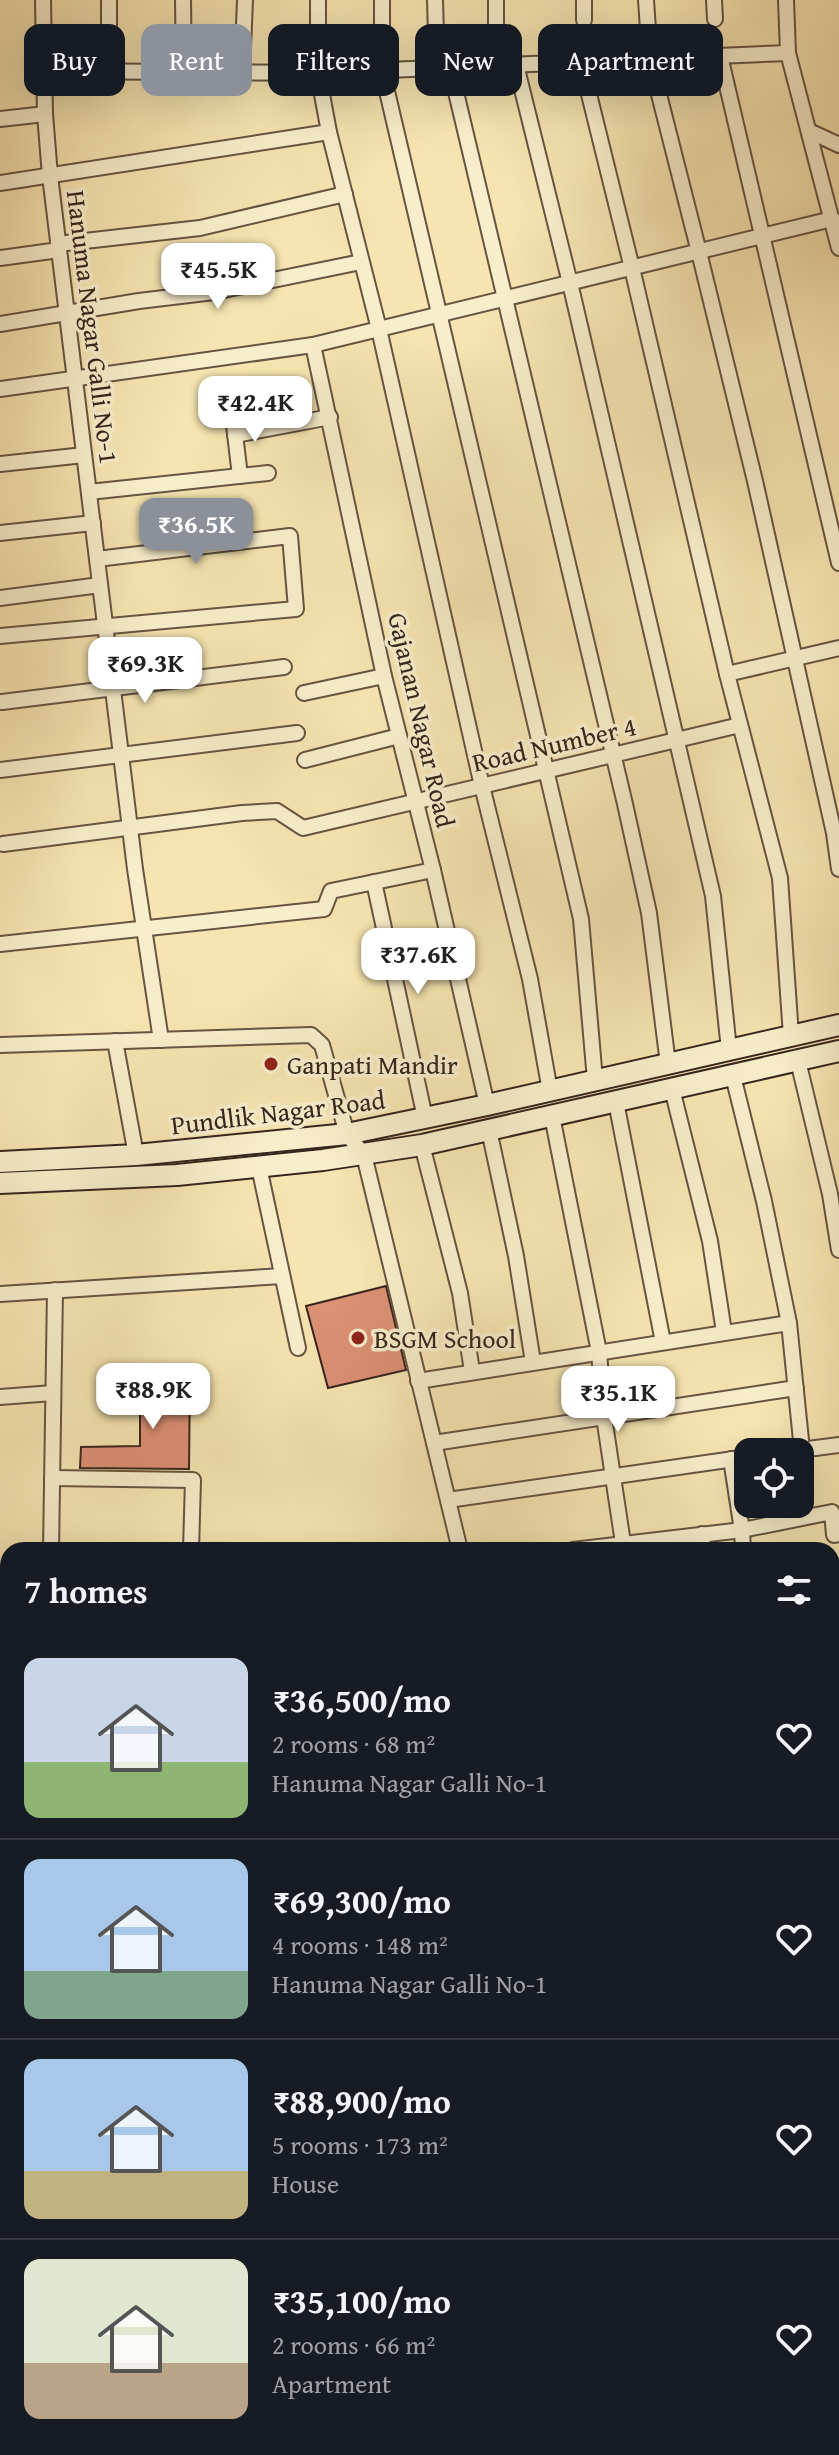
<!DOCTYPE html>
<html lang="en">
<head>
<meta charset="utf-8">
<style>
  body { margin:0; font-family:"Gentium Book Plus",serif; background:#242831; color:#f1f3f6; height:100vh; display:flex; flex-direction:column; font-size:30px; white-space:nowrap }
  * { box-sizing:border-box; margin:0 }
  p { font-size:26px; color:#9ea1a6 }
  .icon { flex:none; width:44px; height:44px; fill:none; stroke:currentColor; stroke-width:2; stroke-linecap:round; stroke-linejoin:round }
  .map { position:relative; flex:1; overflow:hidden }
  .panel { position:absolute; left:0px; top:1542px; width:840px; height:914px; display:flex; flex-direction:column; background:#171b24; border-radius:24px 24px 0 0; box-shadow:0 8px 32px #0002 }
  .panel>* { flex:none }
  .hud { position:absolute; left:24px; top:24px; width:792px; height:72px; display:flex; gap:16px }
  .fabs { position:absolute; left:734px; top:1438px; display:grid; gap:16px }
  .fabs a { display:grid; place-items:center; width:80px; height:80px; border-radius:16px; background:#171b24; box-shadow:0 8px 32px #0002; font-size:40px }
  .price { position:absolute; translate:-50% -68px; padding:0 18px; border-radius:16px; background:#fff; color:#222; font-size:26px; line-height:52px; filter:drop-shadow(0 2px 4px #0008) }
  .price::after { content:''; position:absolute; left:50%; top:48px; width:24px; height:18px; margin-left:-12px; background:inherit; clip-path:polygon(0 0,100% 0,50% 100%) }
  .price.current { background:#8c9099; color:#fff }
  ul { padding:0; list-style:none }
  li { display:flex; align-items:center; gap:24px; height:200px; padding:0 24px }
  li+li { border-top:2px solid #363941 }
  li span { display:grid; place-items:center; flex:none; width:224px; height:160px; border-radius:16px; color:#555 }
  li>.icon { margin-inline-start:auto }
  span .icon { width:96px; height:96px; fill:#fffc; stroke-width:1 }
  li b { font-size:34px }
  h2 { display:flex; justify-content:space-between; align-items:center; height:96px; padding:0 24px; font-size:34px }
  .pill { padding:0 28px; border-radius:16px; background:#171b24; box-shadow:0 8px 32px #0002; font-size:28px; line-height:72px }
  .pill.current { background:#8c9099; color:#fff }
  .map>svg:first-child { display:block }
  .building { fill:#dc9074; stroke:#37241d; stroke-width:2 }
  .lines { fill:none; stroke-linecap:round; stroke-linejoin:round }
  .street-casing { stroke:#675442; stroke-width:18 }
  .secondary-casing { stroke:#37241d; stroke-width:24 }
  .street { stroke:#f9eecc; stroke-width:14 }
  .secondary { stroke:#f9eecc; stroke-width:20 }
  .poi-dot { fill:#8f2418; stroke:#f9eecc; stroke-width:3 }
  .labels { text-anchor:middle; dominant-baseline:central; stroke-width:7; stroke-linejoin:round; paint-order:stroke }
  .street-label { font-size:26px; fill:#37241d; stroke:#f9eecc }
  .poi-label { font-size:26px; fill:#37241d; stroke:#f9eecc; text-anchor:start }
</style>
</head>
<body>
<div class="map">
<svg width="839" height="2455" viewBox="0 0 839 2455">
  <rect width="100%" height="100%" fill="#f6e5b1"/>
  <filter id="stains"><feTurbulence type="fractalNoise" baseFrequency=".0025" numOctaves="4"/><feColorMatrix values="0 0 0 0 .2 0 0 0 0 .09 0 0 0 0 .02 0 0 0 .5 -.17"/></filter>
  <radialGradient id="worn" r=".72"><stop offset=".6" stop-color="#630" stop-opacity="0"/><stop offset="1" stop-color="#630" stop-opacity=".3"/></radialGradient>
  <g class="building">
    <polygon points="386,1286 406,1370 328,1388 306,1306"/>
    <polygon points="140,1379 190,1379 189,1469 80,1468 81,1447 140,1446"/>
  </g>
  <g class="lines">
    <g class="street-casing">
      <g id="street">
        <polyline points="43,0 45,114 50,176 135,869 161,1040"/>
        <polyline points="183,0 184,72"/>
        <polyline points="318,0 318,73 329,132 379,329 482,786 530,979 550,1091"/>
        <polyline points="382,0 382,70 581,919 595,1080"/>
        <polyline points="435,0 437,68"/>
        <polyline points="496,0 496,28"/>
        <polyline points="584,0 584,20"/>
        <polyline points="646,0 650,59 699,252 755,481 834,833 839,869"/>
        <polyline points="714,0 715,19"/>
        <polyline points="786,0 788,53 839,248"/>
        <polyline points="109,31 109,0"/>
        <polyline points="720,56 839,563"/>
        <polyline points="581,62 632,268 727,674 780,878 791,1036"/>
        <polyline points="516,65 570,283 713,896 729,1050"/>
        <polyline points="450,67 625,804 649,913 668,1064"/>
        <polyline points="44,71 318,73 788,53"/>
        <polyline points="242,73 245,0"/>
        <polyline points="0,119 45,114"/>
        <polyline points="809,131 839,145"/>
        <polyline points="0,183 329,132"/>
        <polyline points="58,244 200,228 345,194"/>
        <polyline points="0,258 59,250"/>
        <polyline points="0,324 139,301 214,292 361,262"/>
        <polyline points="313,345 384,676 433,870 487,1105"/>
        <polyline points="0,389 313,345 832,219 839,223"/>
        <polyline points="233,417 240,476"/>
        <polyline points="235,435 330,417"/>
        <polyline points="0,464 84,455"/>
        <polyline points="89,492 268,473"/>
        <polyline points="0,533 93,523"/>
        <polyline points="0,598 100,585"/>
        <polyline points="0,636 296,609 290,536 97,559"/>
        <polyline points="727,674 839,648"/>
        <polyline points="304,693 384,676"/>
        <polyline points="2,702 284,667"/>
        <polyline points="305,760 399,736"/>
        <polyline points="0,770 297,733"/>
        <polyline points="3,844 242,813 277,811 303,828 740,725"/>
        <polyline points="374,882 425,1118"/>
        <polyline points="0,944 324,909 331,891 433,870"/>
        <polyline points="115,1041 136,1155"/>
        <polyline points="0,1045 311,1035 322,1045 347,1134 364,1155 460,1550"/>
        <polyline points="798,1061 830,1194 839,1250"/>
        <polyline points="733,1076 764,1201 789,1323 802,1450"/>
        <polyline points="672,1089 710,1241 724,1332"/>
        <polyline points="616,1102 663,1342"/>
        <polyline points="552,1116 599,1352 604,1417 623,1543"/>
        <polyline points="489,1130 516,1256 533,1362"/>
        <polyline points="422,1145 460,1293 472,1371"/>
        <polyline points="259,1167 298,1348"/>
        <polyline points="0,1294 282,1276"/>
        <polyline points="418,1381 789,1323"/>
        <polyline points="0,1397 53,1393"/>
        <polyline points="434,1443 796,1388"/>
        <polyline points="785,1452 839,1445"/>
        <polyline points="731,1459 742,1530 743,1550"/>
        <polyline points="52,1478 193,1480 191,1550"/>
        <polyline points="448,1500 748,1457"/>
        <polyline points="702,1534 703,1550"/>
        <polyline points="51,1550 55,1290"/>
        <polyline points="573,1550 742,1530 832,1512 834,1535 839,1534"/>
        <polyline points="0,1590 8,1590"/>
        <polyline points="836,1598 839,1597"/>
        <polyline points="832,1691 839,1690"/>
        <polyline points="832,1724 839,1783"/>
        <polyline points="0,1752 8,1752"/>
        <polyline points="832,1807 839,1806"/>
        <polyline points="832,1872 839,1872"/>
        <polyline points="0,1893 8,1893"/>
        <polyline points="832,1939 839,1938"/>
        <polyline points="832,2008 839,2007"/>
        <polyline points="0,2024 8,2025"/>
        <polyline points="832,2075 839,2075"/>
        <polyline points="0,2345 8,2346"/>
        <polyline points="295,2448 295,2455"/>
        <polyline points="7,2455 8,2448"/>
        <polyline points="639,2455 639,2448"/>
      </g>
    </g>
    <g class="secondary-casing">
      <g id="secondary">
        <polyline points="0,1162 136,1155 347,1134 487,1105 839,1025"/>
        <polyline points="0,1183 177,1175 323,1160 422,1145 839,1051"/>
      </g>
    </g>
    <use href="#street" class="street"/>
    <use href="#secondary" class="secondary"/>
  </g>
  <g class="poi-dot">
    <circle cx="271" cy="1064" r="8"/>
    <circle cx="358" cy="1338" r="8"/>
  </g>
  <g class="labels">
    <g class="street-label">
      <text transform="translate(93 327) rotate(83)">Hanuma Nagar Galli No-1</text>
      <text transform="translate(422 720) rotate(77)">Gajanan Nagar Road</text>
      <text transform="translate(554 744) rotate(-13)">Road Number 4</text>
      <text transform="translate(278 1112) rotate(-7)">Pundlik Nagar Road</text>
    </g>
    <g class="poi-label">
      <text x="287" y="1064">Ganpati Mandir</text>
      <text x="374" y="1338">BSGM School</text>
    </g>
  </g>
  <rect width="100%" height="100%" filter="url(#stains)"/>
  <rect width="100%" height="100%" fill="url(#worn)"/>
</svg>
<div class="fabs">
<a><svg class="icon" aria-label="locate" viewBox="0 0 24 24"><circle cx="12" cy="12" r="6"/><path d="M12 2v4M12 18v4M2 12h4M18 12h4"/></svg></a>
</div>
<b class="price" style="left:218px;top:311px">₹45.5K</b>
<b class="price" style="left:255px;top:444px">₹42.4K</b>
<b class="price current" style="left:196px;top:566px">₹36.5K</b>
<b class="price" style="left:145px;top:705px">₹69.3K</b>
<b class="price" style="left:418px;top:996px">₹37.6K</b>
<b class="price" style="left:153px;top:1431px">₹88.9K</b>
<b class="price" style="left:618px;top:1434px">₹35.1K</b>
<div class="hud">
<a class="pill">Buy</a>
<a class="pill current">Rent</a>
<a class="pill">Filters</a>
<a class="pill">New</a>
<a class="pill">Apartment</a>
</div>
<section class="panel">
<h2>7 homes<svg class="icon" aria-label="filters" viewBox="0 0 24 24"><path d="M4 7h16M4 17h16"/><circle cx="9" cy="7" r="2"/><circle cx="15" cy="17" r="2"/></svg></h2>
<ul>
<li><span style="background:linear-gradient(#c9d6e8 65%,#8fb573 0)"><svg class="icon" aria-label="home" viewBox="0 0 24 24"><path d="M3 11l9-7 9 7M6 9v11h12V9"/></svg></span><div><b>₹36,500/mo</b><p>2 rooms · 68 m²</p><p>Hanuma Nagar Galli No-1</p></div><svg class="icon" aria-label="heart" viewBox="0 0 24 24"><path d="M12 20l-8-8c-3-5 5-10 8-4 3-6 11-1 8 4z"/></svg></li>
<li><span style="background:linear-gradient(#a9c7e8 70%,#7fa58c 0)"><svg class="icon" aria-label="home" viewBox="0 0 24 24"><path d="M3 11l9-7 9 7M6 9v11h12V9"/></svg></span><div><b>₹69,300/mo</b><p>4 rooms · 148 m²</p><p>Hanuma Nagar Galli No-1</p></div><svg class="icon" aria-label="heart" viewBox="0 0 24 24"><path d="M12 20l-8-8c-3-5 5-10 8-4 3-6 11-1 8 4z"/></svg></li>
<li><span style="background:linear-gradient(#a9c7e8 70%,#c2b280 0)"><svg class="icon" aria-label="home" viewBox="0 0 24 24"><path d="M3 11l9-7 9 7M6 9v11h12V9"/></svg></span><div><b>₹88,900/mo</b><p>5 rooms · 173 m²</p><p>House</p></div><svg class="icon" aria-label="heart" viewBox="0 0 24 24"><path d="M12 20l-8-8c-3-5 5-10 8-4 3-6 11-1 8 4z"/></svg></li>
<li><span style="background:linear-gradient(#dfe7d0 65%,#b9a48a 0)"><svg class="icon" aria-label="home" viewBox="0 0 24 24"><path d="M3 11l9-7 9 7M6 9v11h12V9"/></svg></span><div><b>₹35,100/mo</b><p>2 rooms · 66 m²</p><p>Apartment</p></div><svg class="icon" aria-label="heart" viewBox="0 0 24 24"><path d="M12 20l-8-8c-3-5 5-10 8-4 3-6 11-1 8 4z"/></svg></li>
</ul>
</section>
</div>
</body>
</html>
